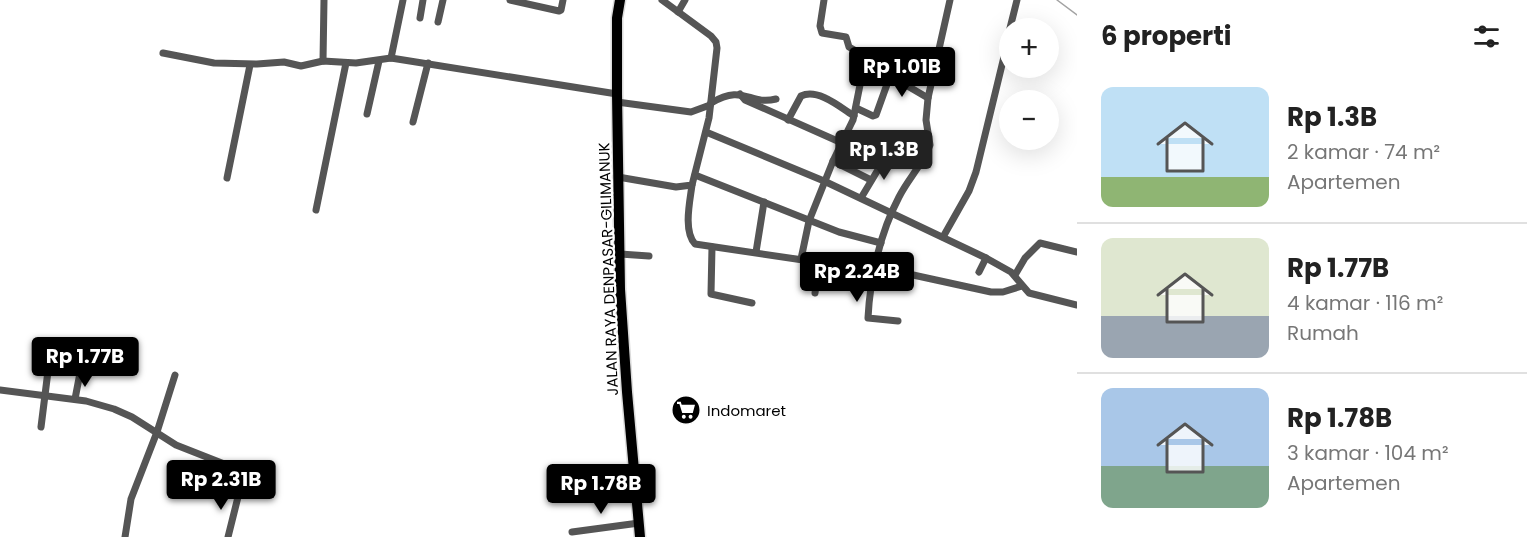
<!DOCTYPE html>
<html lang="id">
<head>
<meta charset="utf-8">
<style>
  body { margin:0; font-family:Poppins,sans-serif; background:#f6f6f6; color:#222; height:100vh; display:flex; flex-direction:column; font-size:22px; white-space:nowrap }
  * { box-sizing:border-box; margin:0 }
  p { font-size:20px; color:#767676 }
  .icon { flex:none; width:33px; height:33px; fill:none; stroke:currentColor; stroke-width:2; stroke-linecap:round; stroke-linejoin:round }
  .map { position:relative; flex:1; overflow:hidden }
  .side { display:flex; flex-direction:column; background:#fff; width:450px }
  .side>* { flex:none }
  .tools { position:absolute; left:999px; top:18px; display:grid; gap:12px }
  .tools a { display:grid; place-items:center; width:60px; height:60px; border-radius:50%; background:#fff; box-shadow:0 6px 24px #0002; font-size:30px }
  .price { position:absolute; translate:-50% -51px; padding:0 14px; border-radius:6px; background:#000; color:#fff; font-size:20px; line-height:39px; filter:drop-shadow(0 2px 3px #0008) }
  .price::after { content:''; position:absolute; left:50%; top:36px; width:18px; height:14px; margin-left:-9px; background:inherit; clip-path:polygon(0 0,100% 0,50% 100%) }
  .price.current { background:#222; color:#fff }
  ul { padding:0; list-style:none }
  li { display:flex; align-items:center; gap:18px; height:150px; padding:0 24px }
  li+li { border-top:2px solid #e0e0e0 }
  li span { display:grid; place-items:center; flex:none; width:168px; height:120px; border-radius:12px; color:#555 }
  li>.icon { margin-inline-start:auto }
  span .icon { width:72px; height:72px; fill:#fffc; stroke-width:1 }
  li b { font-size:26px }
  h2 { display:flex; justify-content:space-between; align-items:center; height:72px; padding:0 24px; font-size:26px }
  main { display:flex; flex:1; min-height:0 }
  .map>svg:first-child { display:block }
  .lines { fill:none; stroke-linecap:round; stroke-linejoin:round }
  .stream { stroke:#a3a3a3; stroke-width:1.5 }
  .highway-casing { stroke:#dbdbdb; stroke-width:13 }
  .minor { stroke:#555; stroke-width:7 }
  .highway { stroke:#000; stroke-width:10 }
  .labels { text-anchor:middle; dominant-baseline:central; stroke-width:4.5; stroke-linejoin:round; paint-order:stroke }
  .street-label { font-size:15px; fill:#000; stroke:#fff }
  .poi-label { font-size:15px; fill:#000; stroke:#fff; text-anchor:start }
</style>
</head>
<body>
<main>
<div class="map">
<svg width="1077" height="537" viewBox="0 0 1077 537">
  <rect width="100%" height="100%" fill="#fff"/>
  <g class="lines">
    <polyline class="stream" points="1057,0 1077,15"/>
    <g class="highway-casing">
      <polyline id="highway" points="620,0 617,18 617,94 620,289 627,392 640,537"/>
    </g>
    <g class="minor">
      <polyline points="510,0 559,11 561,10 563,0"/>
      <polyline points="824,0 820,26 822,33 846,37 849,47 863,55 894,78 928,98"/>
      <polyline points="678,12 685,0"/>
      <polyline points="420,18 423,0"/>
      <polyline points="438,22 443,0"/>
      <polyline points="1010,28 1017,0"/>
      <polyline points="163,53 214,63 257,64 284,62 301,66 323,61 356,63 391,58 617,94"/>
      <polyline points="391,58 403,0"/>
      <polyline points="323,61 324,0"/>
      <polyline points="740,94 745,100 842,143"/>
      <polyline points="617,102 691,112 710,105"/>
      <path d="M 711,103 C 744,83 749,106 776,99"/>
      <polyline points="856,108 873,116 876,115 890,76"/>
      <polyline points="367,114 379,61"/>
      <path d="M 788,120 L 801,96 C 818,88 840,107 854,116"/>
      <polyline points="413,122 428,63"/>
      <polyline points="706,132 824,181 986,258 1011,272 1029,293 1077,305"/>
      <polyline points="833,161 871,180"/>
      <polyline points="695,175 839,232 881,243"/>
      <polyline points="618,177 676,187 692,185 709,118 717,48 716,42 711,36 662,0"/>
      <polyline points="227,178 250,65"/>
      <path d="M 692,185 C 690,201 683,231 695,244 L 857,268 L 904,273 L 991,292 L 1003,292 L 1022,286"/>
      <polyline points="861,198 888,153"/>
      <polyline points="316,210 346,63"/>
      <polyline points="943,237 969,191 976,172 1010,32"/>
      <polyline points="712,247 711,294 752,303"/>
      <polyline points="756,252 764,202"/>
      <polyline points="620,254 649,256"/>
      <polyline points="801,259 809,221 833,161 853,120 860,85"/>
      <polyline points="979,272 986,258"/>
      <polyline points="1015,275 1025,258 1040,243 1077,252"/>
      <polyline points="815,293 819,263"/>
      <path d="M 898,321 L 868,318 C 870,278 880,233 899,197 C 908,179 923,164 930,145 L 926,120 L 928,98 L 950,0"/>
      <polyline points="0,390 86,401 114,409 132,417 176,445 237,469 241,473 242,481 228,537"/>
      <polyline points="75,399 80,373"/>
      <polyline points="41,427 48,371"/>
      <polyline points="572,532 639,523"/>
      <polyline points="125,537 131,499 157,432 175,375"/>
    </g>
    <use href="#highway" class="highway"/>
  </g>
  <defs>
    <g id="supermarket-disc" transform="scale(1.5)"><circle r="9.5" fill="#000" stroke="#fff"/><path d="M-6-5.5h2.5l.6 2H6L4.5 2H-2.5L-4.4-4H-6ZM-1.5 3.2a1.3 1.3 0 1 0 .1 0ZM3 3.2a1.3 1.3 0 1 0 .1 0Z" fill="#fff"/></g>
  </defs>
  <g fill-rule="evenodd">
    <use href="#supermarket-disc" x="686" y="410"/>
  </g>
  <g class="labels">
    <g class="street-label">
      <text transform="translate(608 269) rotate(-92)">JALAN RAYA DENPASAR-GILIMANUK</text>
    </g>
    <g class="poi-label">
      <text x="707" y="410">Indomaret</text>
    </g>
  </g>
</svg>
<div class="tools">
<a>+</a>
<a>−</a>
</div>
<b class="price" style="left:902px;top:98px">Rp 1.01B</b>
<b class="price current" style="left:884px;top:181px">Rp 1.3B</b>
<b class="price" style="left:857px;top:303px">Rp 2.24B</b>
<b class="price" style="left:85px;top:388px">Rp 1.77B</b>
<b class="price" style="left:221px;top:511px">Rp 2.31B</b>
<b class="price" style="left:601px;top:515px">Rp 1.78B</b>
</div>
<section class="side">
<h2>6 properti<svg class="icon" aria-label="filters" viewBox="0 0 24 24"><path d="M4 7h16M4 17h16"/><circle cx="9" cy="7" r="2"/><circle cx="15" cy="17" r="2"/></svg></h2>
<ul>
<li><span style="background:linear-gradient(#bfe0f5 75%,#8fb573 0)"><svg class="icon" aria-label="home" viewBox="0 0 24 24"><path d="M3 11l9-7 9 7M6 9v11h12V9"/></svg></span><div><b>Rp 1.3B</b><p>2 kamar · 74 m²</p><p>Apartemen</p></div></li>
<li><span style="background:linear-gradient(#dfe7d0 65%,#9aa5b1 0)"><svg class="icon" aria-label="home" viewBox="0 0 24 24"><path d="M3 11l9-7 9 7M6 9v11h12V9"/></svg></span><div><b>Rp 1.77B</b><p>4 kamar · 116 m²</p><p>Rumah</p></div></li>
<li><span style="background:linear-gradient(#a9c7e8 65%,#7fa58c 0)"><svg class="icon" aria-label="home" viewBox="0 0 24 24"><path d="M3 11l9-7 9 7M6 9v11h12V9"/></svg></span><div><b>Rp 1.78B</b><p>3 kamar · 104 m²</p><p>Apartemen</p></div></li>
</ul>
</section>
</main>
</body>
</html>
